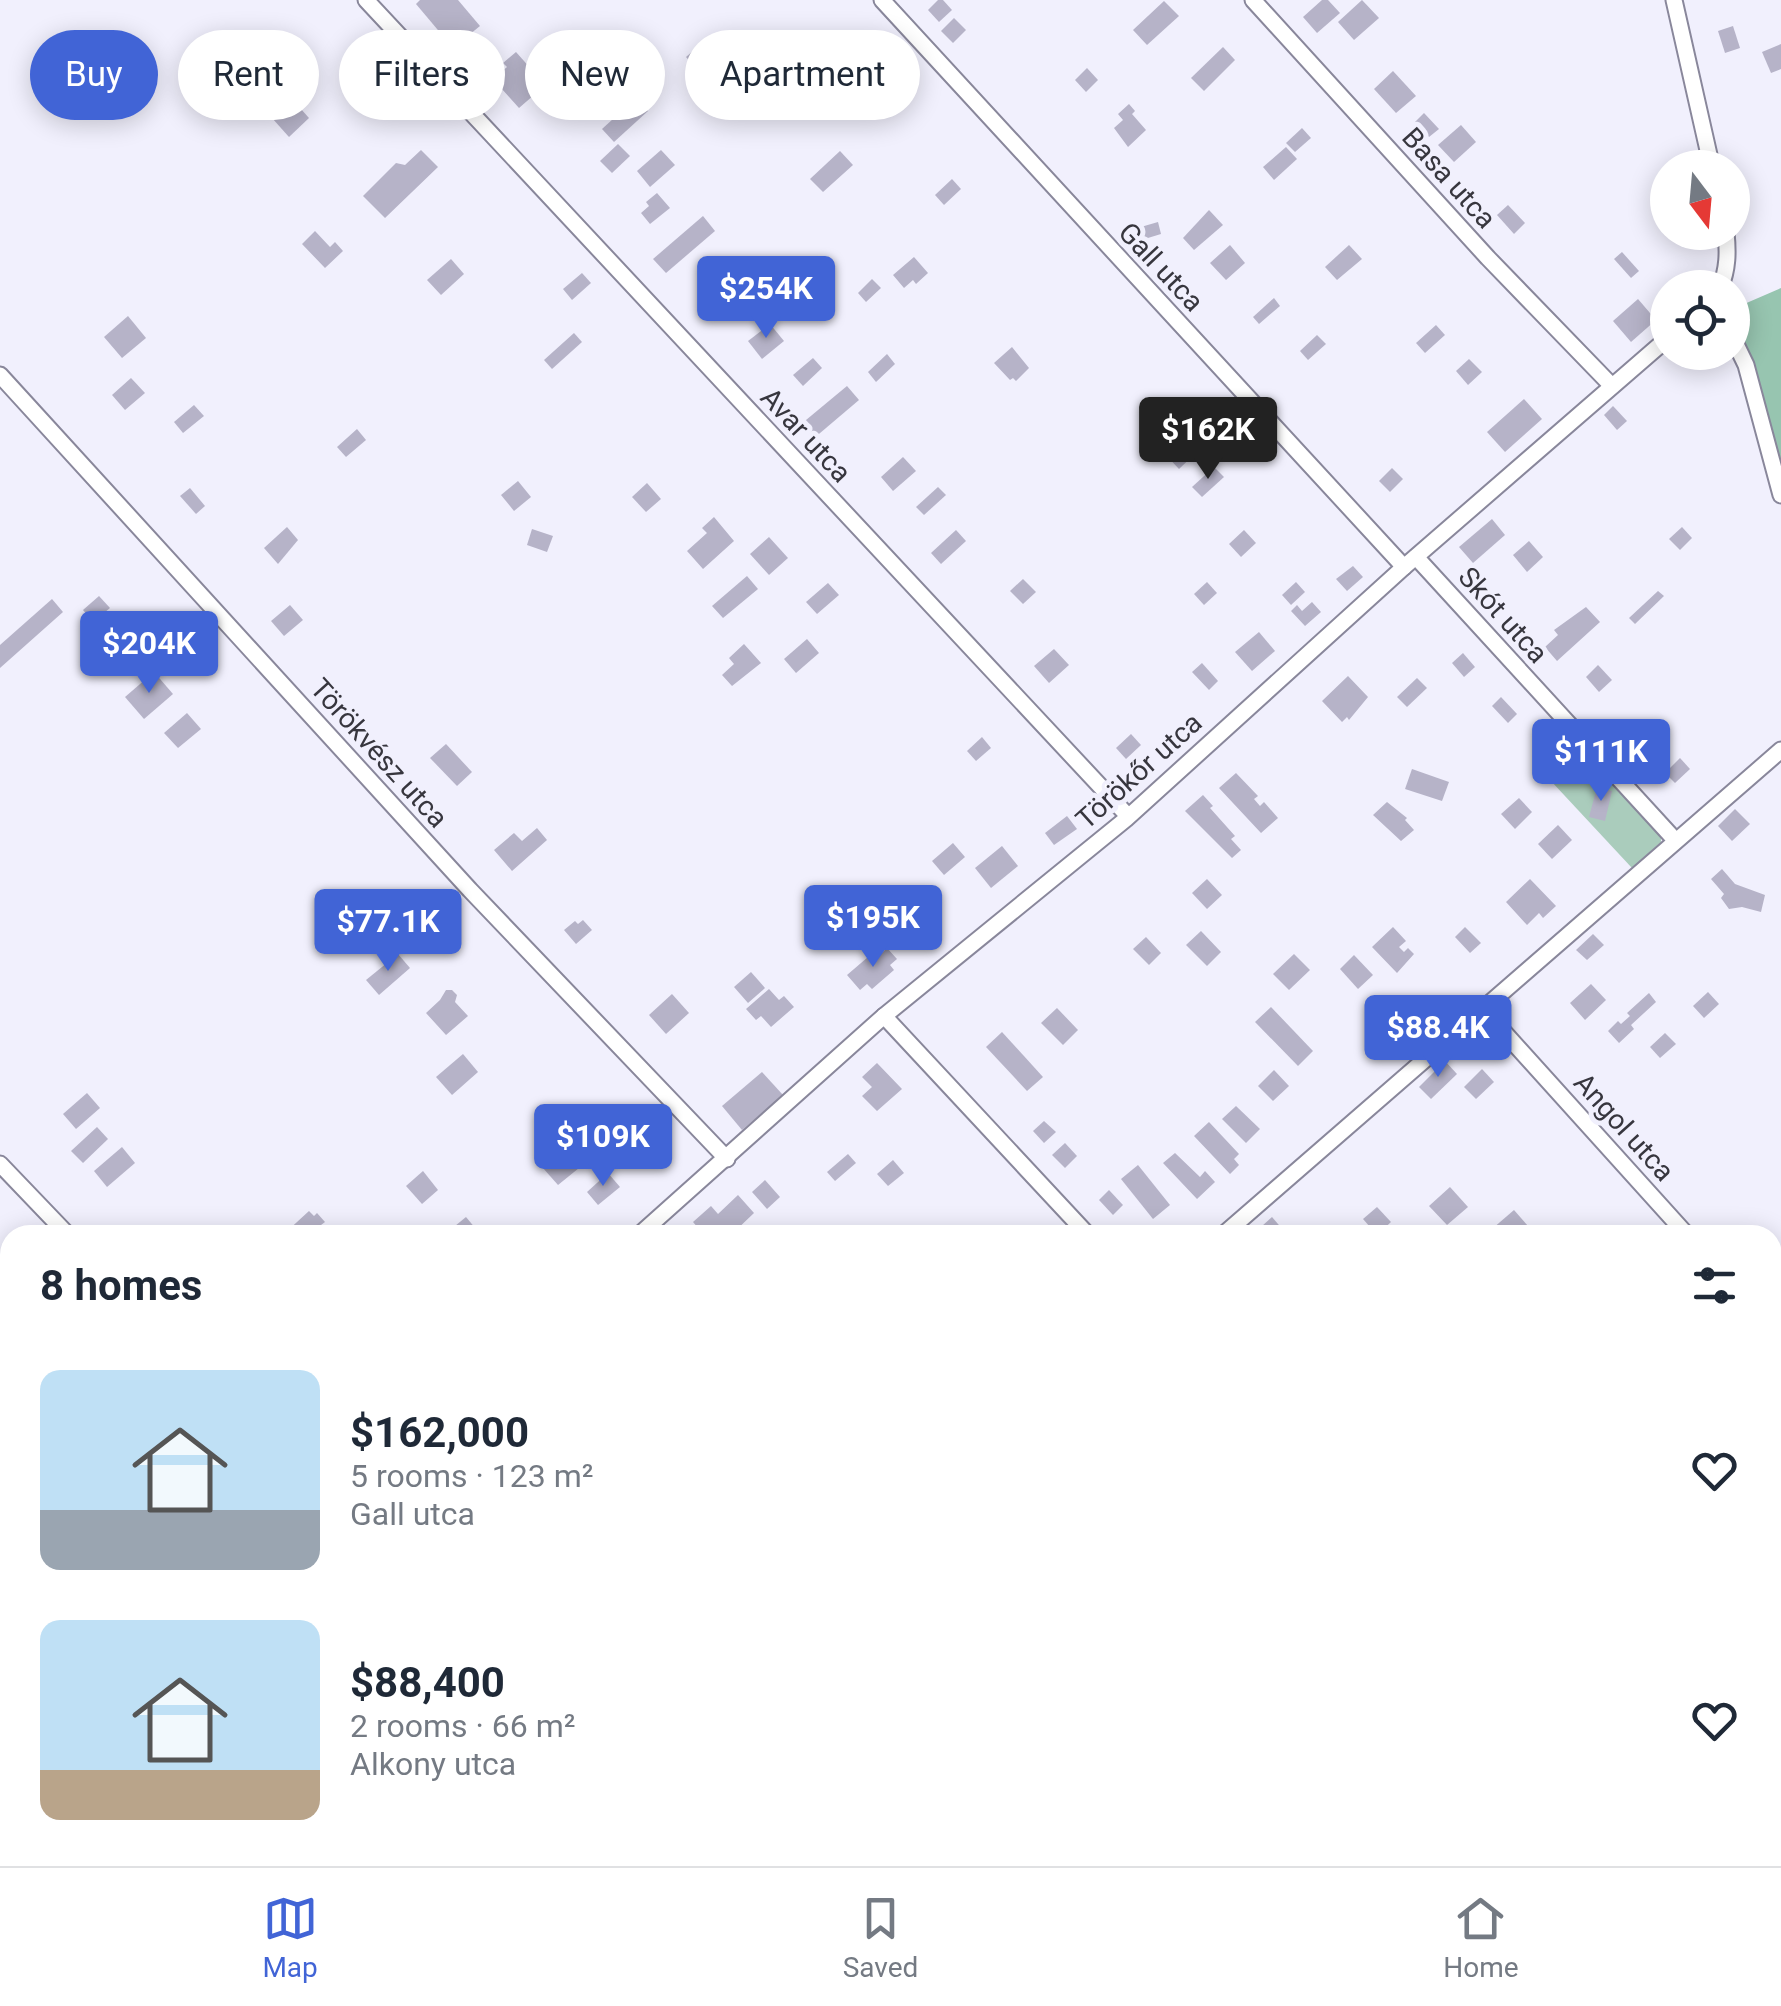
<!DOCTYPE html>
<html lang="en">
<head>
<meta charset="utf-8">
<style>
  body { margin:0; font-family:Roboto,sans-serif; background:#f6f6f7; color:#1f2937; height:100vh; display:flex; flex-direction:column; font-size:38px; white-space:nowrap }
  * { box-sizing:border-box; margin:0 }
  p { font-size:32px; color:#747a83 }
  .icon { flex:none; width:55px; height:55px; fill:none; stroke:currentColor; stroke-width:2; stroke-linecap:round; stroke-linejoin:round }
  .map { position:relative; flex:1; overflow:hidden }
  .side { position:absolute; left:0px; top:1225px; width:1782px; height:642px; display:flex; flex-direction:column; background:#fff; border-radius:30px 30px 0 0; box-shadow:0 5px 25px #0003 }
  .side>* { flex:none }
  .banner { position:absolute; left:30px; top:30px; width:1000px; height:90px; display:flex; gap:20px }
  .needle { width:65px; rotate:164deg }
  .fabs { position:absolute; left:1650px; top:150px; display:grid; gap:20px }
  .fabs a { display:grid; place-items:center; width:100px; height:100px; border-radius:50%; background:#fff; box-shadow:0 5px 25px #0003; font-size:50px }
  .price { position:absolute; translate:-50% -85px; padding:0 22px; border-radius:10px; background:#4164d6; color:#fff; font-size:32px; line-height:65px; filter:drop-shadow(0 2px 5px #0008) }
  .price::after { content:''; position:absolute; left:50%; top:60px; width:30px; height:22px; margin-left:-15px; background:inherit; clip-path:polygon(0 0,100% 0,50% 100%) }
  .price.selected { background:#222; color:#fff }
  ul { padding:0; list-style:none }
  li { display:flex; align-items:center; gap:30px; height:250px; padding:0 40px }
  li span { display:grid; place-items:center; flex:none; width:280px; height:200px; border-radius:20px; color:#555 }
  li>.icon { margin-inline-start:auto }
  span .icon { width:120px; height:120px; fill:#fffc; stroke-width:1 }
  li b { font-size:42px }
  h2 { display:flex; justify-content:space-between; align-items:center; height:120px; padding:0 40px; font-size:42px }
  .chip { padding:0 35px; border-radius:45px; background:#fff; box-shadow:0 5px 25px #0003; font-size:35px; line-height:90px }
  .chip.selected { background:#4164d6; color:#fff }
  .tab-bar { display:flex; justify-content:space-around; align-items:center; height:140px; border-top:2px solid #e0e1e3; background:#fff; font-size:28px; color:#747a83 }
  .tab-bar a { display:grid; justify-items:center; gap:5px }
  .tab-bar .selected { color:#4164d6 }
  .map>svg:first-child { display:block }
  .green { fill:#aaccbc }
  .forest { fill:#97c5b0 }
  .building { fill:#b6b3c8 }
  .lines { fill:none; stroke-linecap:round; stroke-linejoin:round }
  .street-casing { stroke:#89879b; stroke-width:19 }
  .street { stroke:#fff; stroke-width:15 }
  .labels { text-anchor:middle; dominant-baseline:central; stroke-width:10; stroke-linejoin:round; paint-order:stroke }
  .street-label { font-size:28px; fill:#37363e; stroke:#f1f0fd }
</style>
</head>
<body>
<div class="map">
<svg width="1781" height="1866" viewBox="0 0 1781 1866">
  <rect width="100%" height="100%" fill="#f1f0fd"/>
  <polygon class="green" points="1585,750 1661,835 1661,842 1632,868 1551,781"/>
  <polygon class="forest" points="1781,288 1781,495 1746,365 1735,308"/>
  <g class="building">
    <polygon points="420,0 458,0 480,26 459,43 448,42 416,4"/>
    <polygon points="938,0 943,0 952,10 939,22 928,10"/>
    <polygon points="1322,0 1328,0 1340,13 1317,33 1303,17"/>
    <polygon points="1362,0 1379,18 1354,40 1338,22"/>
    <polygon points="1164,1 1179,16 1147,45 1133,30"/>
    <polygon points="954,18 966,30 953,43 941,31"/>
    <polygon points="1733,26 1740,48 1725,53 1718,31"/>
    <polygon points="847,33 857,44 842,57 832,45"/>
    <polygon points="702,43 711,53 695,67 686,57"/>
    <polygon points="1781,44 1781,69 1771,73 1762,52"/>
    <polygon points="1223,47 1235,60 1204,91 1191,78"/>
    <polygon points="516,52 532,70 529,73 542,88 519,108 493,79 507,67 503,63"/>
    <polygon points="587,68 605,88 596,96 596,101 592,100 586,106 578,96 575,99 571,89 576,84 573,81"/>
    <polygon points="1087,68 1098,80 1086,92 1075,80"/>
    <polygon points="1393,71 1416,96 1396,113 1374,89"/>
    <polygon points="636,98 648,111 614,142 602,129"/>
    <polygon points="292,99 309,118 289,137 272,118"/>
    <polygon points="1129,104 1135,111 1132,114 1146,130 1128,147 1114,128 1123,120 1118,114"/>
    <polygon points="1424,113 1439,129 1429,137 1415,122"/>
    <polygon points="1461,125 1476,142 1454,162 1438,145"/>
    <polygon points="1302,128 1311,138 1295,152 1286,143"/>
    <polygon points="618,144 630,156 612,173 600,161"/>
    <polygon points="1286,147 1297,159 1274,180 1263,167"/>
    <polygon points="421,150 438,167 385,218 363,196 396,163 405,165"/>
    <polygon points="661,150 675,165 650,187 637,171"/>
    <polygon points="840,151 853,165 823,192 810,179"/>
    <polygon points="952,179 961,189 944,205 935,195"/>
    <polygon points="657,193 670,208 650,224 641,213 649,206 646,202"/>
    <polygon points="1508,205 1525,223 1514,234 1497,215"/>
    <polygon points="1209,210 1223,225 1194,250 1183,238"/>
    <polygon points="703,216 715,231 666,273 653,259"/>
    <polygon points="1158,222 1161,234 1138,241 1134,229"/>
    <polygon points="315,231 330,247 335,242 343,251 325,268 302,244"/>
    <polygon points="1230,245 1245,263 1226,280 1210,263"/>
    <polygon points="1349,245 1362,259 1337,280 1325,267"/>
    <polygon points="1622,252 1639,271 1631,278 1614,259"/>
    <polygon points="914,257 928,273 916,284 913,280 904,288 893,275"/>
    <polygon points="451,259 464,274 441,295 427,280"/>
    <polygon points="718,260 734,277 720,290 704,273"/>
    <polygon points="582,273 591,283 572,300 563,289"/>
    <polygon points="872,279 881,288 866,302 858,293"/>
    <polygon points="1274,298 1280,306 1259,324 1253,317"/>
    <polygon points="1638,299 1656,320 1631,342 1613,321"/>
    <polygon points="128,316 146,338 122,358 104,337"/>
    <polygon points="770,324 784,341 762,359 748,341"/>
    <polygon points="1436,325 1445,335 1425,353 1416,343"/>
    <polygon points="574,333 582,342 552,369 544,360"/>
    <polygon points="1317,335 1326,344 1308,360 1300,351"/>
    <polygon points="1012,347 1029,368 1016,381 1013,378 1010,380 994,363"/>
    <polygon points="887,354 895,364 876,382 868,372"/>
    <polygon points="813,358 822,368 803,386 793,375"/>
    <polygon points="1469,359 1482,372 1468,385 1456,371"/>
    <polygon points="131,378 145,393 125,410 112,395"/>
    <polygon points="847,386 859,400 813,439 800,425"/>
    <polygon points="1524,399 1542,419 1505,452 1487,432"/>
    <polygon points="194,405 204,416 183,433 174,422"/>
    <polygon points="1613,406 1627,421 1617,430 1604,415"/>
    <polygon points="357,429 366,440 346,457 337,447"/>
    <polygon points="1185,431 1201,448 1179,469 1163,452"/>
    <polygon points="903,457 916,471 893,491 881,477"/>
    <polygon points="1214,467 1224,477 1202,497 1192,487"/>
    <polygon points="1392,468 1403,479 1390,492 1379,481"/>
    <polygon points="518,481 531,497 514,511 501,495"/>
    <polygon points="647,483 661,499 646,512 632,497"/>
    <polygon points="938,487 946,495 924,515 916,507"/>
    <polygon points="190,488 205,506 196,514 180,496"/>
    <polygon points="714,517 734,541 703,569 687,551 707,533 702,528"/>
    <polygon points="1492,519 1505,535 1473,563 1459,547"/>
    <polygon points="287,527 298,540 278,564 264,548"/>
    <polygon points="1682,527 1692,538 1680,550 1669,539"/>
    <polygon points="532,529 553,536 547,552 527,545"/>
    <polygon points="956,530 966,541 941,564 931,553"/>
    <polygon points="1244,530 1256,543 1241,557 1229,544"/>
    <polygon points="769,537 788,558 769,575 750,554"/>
    <polygon points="1529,541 1543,557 1527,572 1513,555"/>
    <polygon points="1353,566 1363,577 1347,591 1336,579"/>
    <polygon points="747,576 758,589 723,618 712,606"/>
    <polygon points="1023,579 1036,592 1023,604 1010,591"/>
    <polygon points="1207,582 1217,593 1204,605 1194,594"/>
    <polygon points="1296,582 1305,592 1291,605 1282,595"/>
    <polygon points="828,583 839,595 817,614 806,602"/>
    <polygon points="1658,591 1664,596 1635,624 1629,618"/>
    <polygon points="99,596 110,608 93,622 83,610"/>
    <polygon points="52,599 63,612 0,668 0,645"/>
    <polygon points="1312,602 1321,612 1305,626 1291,611 1297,605 1302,611"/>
    <polygon points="290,605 303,620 284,636 271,621"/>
    <polygon points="1586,607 1600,622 1557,661 1545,647 1558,635 1554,630"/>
    <polygon points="1259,632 1275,651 1252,671 1235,652"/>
    <polygon points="807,639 819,653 796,673 784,659"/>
    <polygon points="744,644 761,663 732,686 722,675 734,664 729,658"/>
    <polygon points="1054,649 1069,665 1049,683 1034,666"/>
    <polygon points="1463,653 1475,667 1464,677 1452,663"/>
    <polygon points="1202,663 1218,681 1209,690 1192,672"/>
    <polygon points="1598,665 1612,680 1599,692 1586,677"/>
    <polygon points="154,672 173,694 144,719 125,697"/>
    <polygon points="1348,676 1368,697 1349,720 1347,717 1342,722 1322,701"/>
    <polygon points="1417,678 1427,688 1407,707 1397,697"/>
    <polygon points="1501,697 1517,714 1508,723 1492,706"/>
    <polygon points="187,713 201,729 178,748 164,733"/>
    <polygon points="1131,734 1141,745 1126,759 1116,748"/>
    <polygon points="982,737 991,748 976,761 967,751"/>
    <polygon points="446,744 472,772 457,786 430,758"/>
    <polygon points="1680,758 1690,769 1675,783 1665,773"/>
    <polygon points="1412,769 1449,782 1442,801 1405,789"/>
    <polygon points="1236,773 1258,796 1254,799 1260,806 1264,802 1278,818 1261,833 1219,788"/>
    <polygon points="1597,787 1612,791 1605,821 1589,817"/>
    <polygon points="1203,795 1213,806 1210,808 1235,836 1231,839 1241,850 1232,858 1185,811"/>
    <polygon points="1519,798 1532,812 1515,829 1501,814"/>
    <polygon points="1387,802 1407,818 1405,820 1414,830 1401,841 1373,815"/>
    <polygon points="1735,809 1750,824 1732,841 1718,826"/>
    <polygon points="1067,816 1077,829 1054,845 1045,833"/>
    <polygon points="1558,825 1572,840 1552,859 1538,844"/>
    <polygon points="537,828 547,840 512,871 494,850 514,833 522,841"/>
    <polygon points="953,843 965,857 944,875 932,861"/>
    <polygon points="1002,846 1018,866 991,888 975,868"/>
    <polygon points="1722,869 1735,884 1765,895 1761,912 1742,907 1729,909 1721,898 1724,894 1711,879"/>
    <polygon points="1207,879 1222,895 1207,909 1192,893"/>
    <polygon points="1530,879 1556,906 1543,918 1539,913 1527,925 1506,902"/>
    <polygon points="397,903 410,919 388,938 375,922"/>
    <polygon points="583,920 592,930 576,944 564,930 575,921 578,924"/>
    <polygon points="1393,927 1406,941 1399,947 1404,952 1408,948 1414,954 1397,973 1372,947"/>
    <polygon points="1465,927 1481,943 1470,953 1455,937"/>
    <polygon points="1201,931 1221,952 1207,966 1186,945"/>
    <polygon points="1593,934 1604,945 1587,960 1576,950"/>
    <polygon points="1146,937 1161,953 1149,965 1133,949"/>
    <polygon points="887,948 897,959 890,965 894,970 872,989 867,984 860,990 847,975 875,951 879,956"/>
    <polygon points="398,954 410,968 379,995 366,980"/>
    <polygon points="1294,954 1310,970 1289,990 1273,974"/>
    <polygon points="1354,955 1373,975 1358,989 1340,969"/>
    <polygon points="751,972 765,988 748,1003 734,987"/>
    <polygon points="1591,984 1606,1000 1585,1020 1570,1003"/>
    <polygon points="769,989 779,1000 784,996 794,1007 771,1027 761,1016 756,1020 746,1009"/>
    <polygon points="446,990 452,990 457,995 455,1002 468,1016 446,1035 426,1013 440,1000"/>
    <polygon points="1708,992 1719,1004 1704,1018 1693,1006"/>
    <polygon points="1649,993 1656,1002 1631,1025 1634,1029 1619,1043 1608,1031 1618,1021 1621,1024 1630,1016 1627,1013"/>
    <polygon points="672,994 689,1013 666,1034 649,1015"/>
    <polygon points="1271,1007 1313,1051 1298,1066 1255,1022"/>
    <polygon points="1057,1008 1078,1030 1063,1045 1041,1023"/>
    <polygon points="1002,1032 1043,1077 1027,1091 986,1047"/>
    <polygon points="1665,1033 1676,1044 1660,1058 1650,1047"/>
    <polygon points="463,1054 478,1072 452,1095 436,1077"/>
    <polygon points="1445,1061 1457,1074 1431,1099 1419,1087"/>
    <polygon points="877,1063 902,1089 877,1111 862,1096 872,1087 862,1077"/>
    <polygon points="1482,1069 1494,1082 1476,1099 1464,1087"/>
    <polygon points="1274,1070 1289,1086 1273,1101 1258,1086"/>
    <polygon points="762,1072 783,1095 742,1130 722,1106"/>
    <polygon points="87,1093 100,1108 76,1129 63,1114"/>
    <polygon points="1236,1106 1260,1129 1246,1143 1222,1119"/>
    <polygon points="606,1108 624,1129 595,1154 577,1133"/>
    <polygon points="558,1109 566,1118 546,1135 538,1126"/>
    <polygon points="1044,1121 1056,1132 1044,1143 1033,1131"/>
    <polygon points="1209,1122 1239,1154 1234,1159 1239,1165 1230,1174 1194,1136"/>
    <polygon points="97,1127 108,1139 83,1163 71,1151"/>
    <polygon points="654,1132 665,1145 640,1167 628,1154"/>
    <polygon points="557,1141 579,1168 558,1185 535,1159"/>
    <polygon points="1065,1143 1077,1156 1065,1168 1052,1155"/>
    <polygon points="122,1147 135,1163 107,1187 94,1171"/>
    <polygon points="1175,1153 1200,1177 1205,1171 1215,1182 1197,1199 1163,1163"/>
    <polygon points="848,1154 856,1163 835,1181 827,1172"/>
    <polygon points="893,1160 904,1173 888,1186 877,1174"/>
    <polygon points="1138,1165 1170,1205 1153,1219 1121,1179"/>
    <polygon points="423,1171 438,1190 422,1204 406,1186"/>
    <polygon points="608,1173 620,1187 598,1205 587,1192"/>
    <polygon points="765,1180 780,1197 767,1209 752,1192"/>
    <polygon points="1450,1187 1468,1207 1447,1225 1429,1206"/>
    <polygon points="1109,1190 1123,1205 1113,1215 1099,1200"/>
    <polygon points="738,1195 754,1213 731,1235 704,1235 693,1222 711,1206 718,1214"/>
    <polygon points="1377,1207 1391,1222 1377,1235 1363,1219"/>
    <polygon points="1514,1210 1528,1226 1518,1235 1485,1235"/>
    <polygon points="309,1211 314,1216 317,1213 325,1222 321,1225 330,1235 287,1235 285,1233"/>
    <polygon points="466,1217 481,1235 444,1235"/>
    <polygon points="1272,1217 1284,1231 1279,1235 1252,1235"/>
  </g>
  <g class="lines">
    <g class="street-casing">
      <g id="street">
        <polyline points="366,0 1128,816"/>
        <polyline points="882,0 1404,567"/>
        <polyline points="1253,0 1488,258 1612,386"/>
        <polyline points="1674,0 1712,168"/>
        <path d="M 1720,288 C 1728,269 1728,252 1726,232"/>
        <polyline points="1732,336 1746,365 1781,495"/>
        <polyline points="0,375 470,890 727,1159"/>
        <polyline points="1416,557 1675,840"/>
        <polyline points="1483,1009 1687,1235"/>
        <polyline points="884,1016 1088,1235"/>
        <polyline points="0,1164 68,1235"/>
        <polyline points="639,1235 884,1016 1126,819 1404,567 1668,338"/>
        <polyline points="1223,1235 1781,750"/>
        <polyline points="1772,1323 1781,1332"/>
        <polyline points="0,1482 10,1485"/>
        <polyline points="542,1858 546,1866"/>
        <polyline points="1239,1858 1249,1866"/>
        <polyline points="1691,1858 1699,1866"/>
        <polyline points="250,1866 258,1858"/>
        <polyline points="1122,1866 1126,1858"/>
      </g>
    </g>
    <use href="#street" class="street"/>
  </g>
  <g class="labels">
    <g class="street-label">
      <text transform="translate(1449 178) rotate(48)">Basa utca</text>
      <text transform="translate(1161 267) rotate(47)">Gall utca</text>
      <text transform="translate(806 435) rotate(47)">Avar utca</text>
      <text transform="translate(1503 615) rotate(48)">Skót utca</text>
      <text transform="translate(379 753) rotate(48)">Törökvész utca</text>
      <text transform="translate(1139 771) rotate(-42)">Törökőr utca</text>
      <text transform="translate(1624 1127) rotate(48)">Angol utca</text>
    </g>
  </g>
</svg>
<div class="fabs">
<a><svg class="needle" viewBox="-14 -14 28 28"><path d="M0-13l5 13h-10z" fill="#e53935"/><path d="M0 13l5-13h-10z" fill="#747a83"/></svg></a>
<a><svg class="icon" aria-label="locate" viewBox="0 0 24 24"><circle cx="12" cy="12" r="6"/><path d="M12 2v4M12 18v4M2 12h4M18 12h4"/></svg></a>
</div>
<b class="price" style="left:766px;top:341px">$254K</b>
<b class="price selected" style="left:1208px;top:482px">$162K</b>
<b class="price" style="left:149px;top:696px">$204K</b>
<b class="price" style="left:1601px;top:804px">$111K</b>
<b class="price" style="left:873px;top:970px">$195K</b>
<b class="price" style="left:388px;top:974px">$77.1K</b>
<b class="price" style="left:1438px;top:1080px">$88.4K</b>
<b class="price" style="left:603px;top:1189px">$109K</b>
<div class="banner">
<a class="chip selected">Buy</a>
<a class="chip">Rent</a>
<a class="chip">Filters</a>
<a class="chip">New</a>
<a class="chip">Apartment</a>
</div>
<section class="side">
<h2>8 homes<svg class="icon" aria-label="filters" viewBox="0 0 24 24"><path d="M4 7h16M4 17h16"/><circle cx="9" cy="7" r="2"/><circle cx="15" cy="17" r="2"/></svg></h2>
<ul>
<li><span style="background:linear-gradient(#bfe0f5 70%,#9aa5b1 0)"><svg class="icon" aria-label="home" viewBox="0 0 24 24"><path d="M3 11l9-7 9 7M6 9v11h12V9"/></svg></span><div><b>$162,000</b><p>5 rooms · 123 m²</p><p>Gall utca</p></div><svg class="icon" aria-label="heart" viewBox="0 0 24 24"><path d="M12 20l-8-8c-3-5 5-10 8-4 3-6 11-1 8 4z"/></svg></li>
<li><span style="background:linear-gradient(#bfe0f5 75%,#b9a48a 0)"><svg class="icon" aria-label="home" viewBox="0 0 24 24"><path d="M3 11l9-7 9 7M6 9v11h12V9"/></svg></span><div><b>$88,400</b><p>2 rooms · 66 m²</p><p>Alkony utca</p></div><svg class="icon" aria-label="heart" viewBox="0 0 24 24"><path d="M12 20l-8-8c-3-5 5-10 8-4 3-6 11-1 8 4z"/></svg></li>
</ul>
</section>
</div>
<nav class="tab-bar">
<a class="selected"><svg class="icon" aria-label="map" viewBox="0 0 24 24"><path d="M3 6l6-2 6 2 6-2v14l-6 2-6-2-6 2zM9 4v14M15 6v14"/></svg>Map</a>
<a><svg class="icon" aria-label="saved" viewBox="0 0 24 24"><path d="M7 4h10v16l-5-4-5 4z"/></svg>Saved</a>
<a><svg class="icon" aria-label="home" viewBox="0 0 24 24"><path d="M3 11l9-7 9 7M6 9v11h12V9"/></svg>Home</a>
</nav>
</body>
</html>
